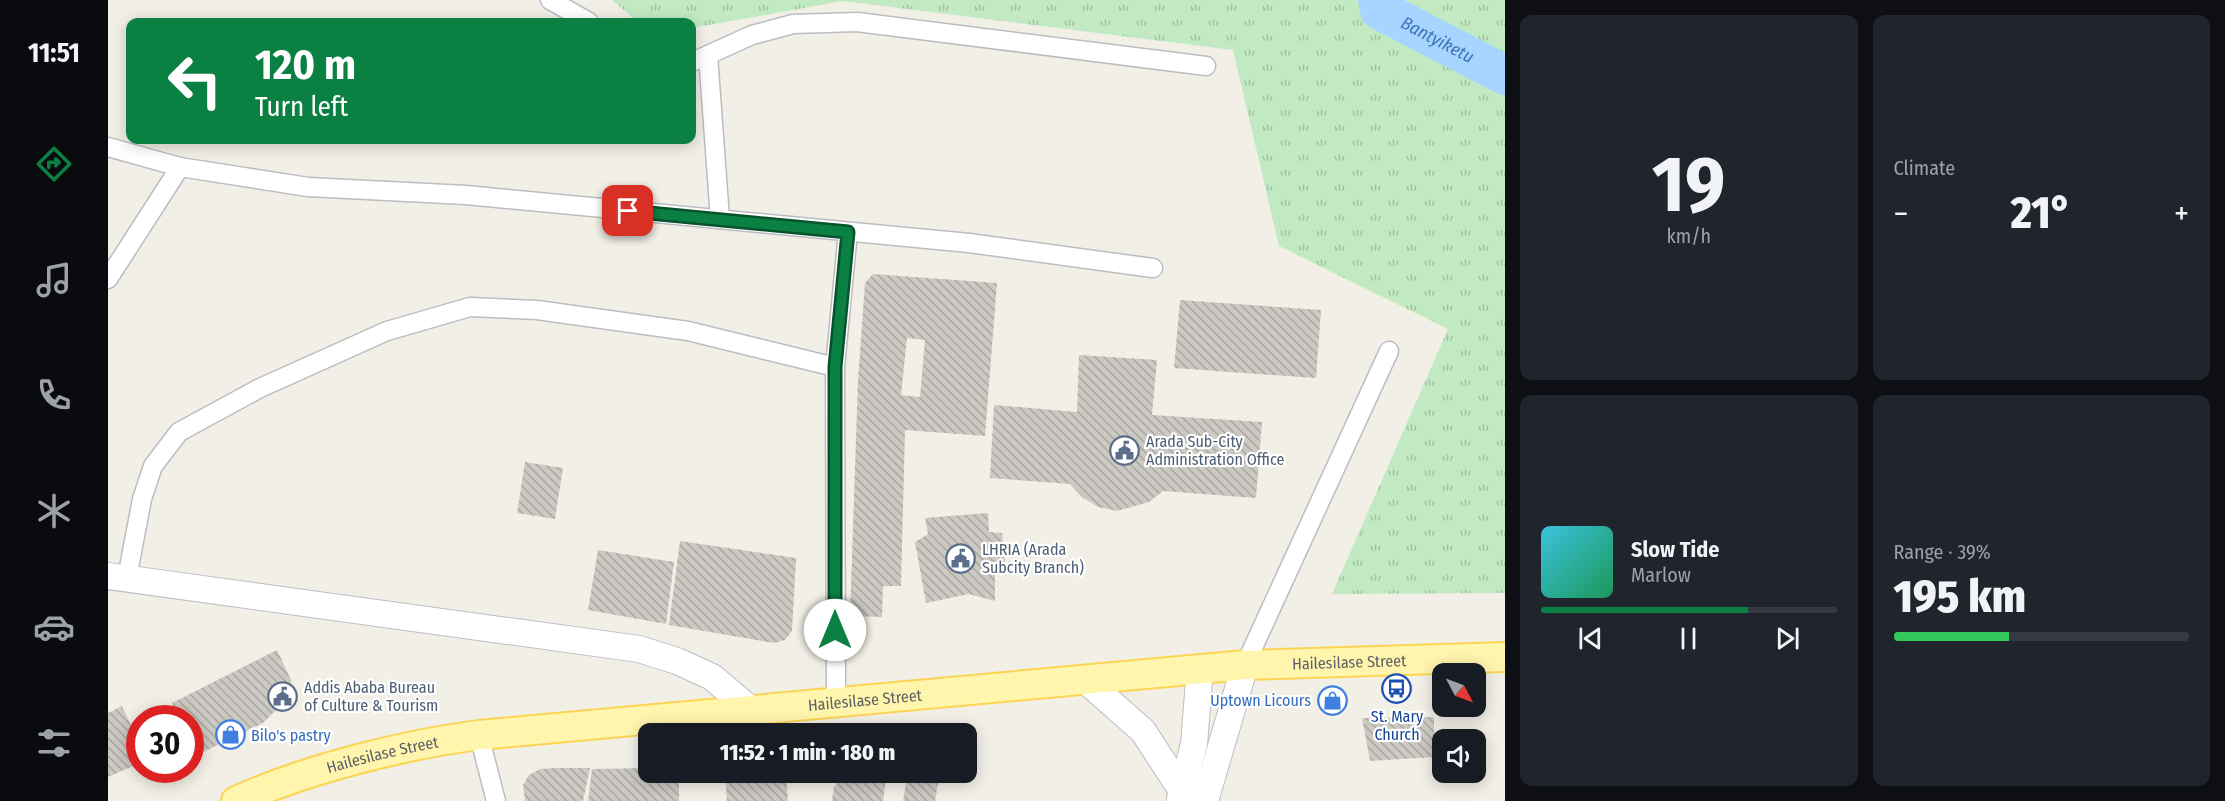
<!DOCTYPE html>
<meta charset="utf-8">
<style>
body{margin:0;font-family:"Fira Sans Condensed",sans-serif;background:#20242c;color:#f1f3f6;height:100vh;display:flex;flex-direction:column;font-size:22px;white-space:nowrap}
*{box-sizing:border-box;margin:0}
p{font-size:20px;color:#9ea1a6}
.icon{flex:none;width:33px;height:33px;fill:none;stroke:currentColor;stroke-width:2;stroke-linecap:round;stroke-linejoin:round}
.map{position:relative;flex:1;overflow:hidden}
.panel{display:flex;flex-direction:column;gap:15px;padding:15px;background:#0d0f14;width:720px}
.panel>*{flex:none}
.banner{position:absolute;left:18px;top:18px;width:570px;height:126px;border-radius:12px;box-shadow:0 3px 15px #0003;background:#0b8043;color:#fff;overflow:hidden}
.needle{width:39px;rotate:131deg}
.tools{position:absolute;left:1324px;top:663px;display:grid;gap:12px}
.tools a{display:grid;place-items:center;width:54px;height:54px;border-radius:12px;background:#171b24;box-shadow:0 3px 15px #0003;font-size:30px}
.speed{position:absolute;left:18px;top:705px;display:flex;gap:12px;font-size:30px;font-weight:700;text-align:center}
.speed>*{display:grid;place-content:center;width:78px;height:78px;border-radius:50%;background:#171b24;box-shadow:0 3px 15px #0003;line-height:1}
.speed .limit{border:9px solid #d22;background:#fff;color:#111}
.pin{position:absolute;display:grid;place-items:center;width:51px;height:51px;color:#fff;margin:-26px;border-radius:12px;box-shadow:0 3px 9px #0006}
.me{position:absolute;width:66px;margin:-33px;rotate:0deg;stroke-linejoin:round;filter:drop-shadow(0 0 4px #0008)}
.turn{display:flex;align-items:center;gap:21px;height:126px;padding:0 30px;font-size:27px}
.turn .icon{width:78px;height:78px;stroke-width:2.5}
.turn b{display:block;font-size:42px;line-height:51px}
.big{font-size:45px;font-weight:800;line-height:1.1}
.panel .card{flex:1;display:flex;flex-direction:column;justify-content:center;gap:9px;min-width:0;padding:0 21px;border-radius:12px;background:#20242c}
.panel .dial{align-items:center;gap:0}
.dial b{font-size:78px;line-height:1}
.song{display:flex;align-items:center;gap:18px}
.cover{width:72px;height:72px;border-radius:9px;background:linear-gradient(135deg,hsl(190 70% 55%),hsl(150 70% 35%))}
.played{height:6px;border-radius:3px;background:linear-gradient(90deg,#0b8043 70%,#363941 70%)}
.keys{display:flex;justify-content:space-around;direction:ltr}
.heat{display:flex;justify-content:space-between;align-items:center;font-size:33px;direction:ltr}
.charge{height:9px;border-radius:4px;background:linear-gradient(90deg,#34c759 39%,#363941 0)}
.panel .tiles{flex:1;display:grid;gap:15px;grid-template-columns:repeat(2,1fr)}
.trip{position:absolute;left:530px;top:723px;width:339px;height:60px;border-radius:12px;background:#171b24;box-shadow:0 3px 15px #0003;font-weight:800;line-height:60px;text-align:center}
main{display:flex;flex:1;min-height:0}
.dock{display:flex;flex-direction:column;width:108px;justify-content:space-around;align-items:center;background:#090b0e;color:#9ea1a6}
.dock .icon{width:42px;height:42px}
.dock .active{color:#0b8043}
.dock b{font-size:27px;color:#f1f3f6}
.map>svg:first-child{display:block}
.park{fill:url(#park-tufts)}
.lines{fill:none;stroke-linecap:round;stroke-linejoin:round}
.river{stroke:#a8d5ff;stroke-width:40}
.building{fill:url(#building-back-hatch);fill-rule:evenodd}
.street-casing{stroke:#babdc2;stroke-width:21}
.secondary-casing{stroke:#bbbec5;stroke-width:28}
.primary-casing{stroke:#fcd453;stroke-width:32}
.street{stroke:#fff;stroke-width:18}
.secondary{stroke:#fff;stroke-width:26}
.primary{stroke:#fff5ad;stroke-width:28}
.route-casing{stroke:#07532c;stroke-width:15}
.route{stroke:#0b8043;stroke-width:10}
.labels{text-anchor:middle;stroke-width:4.5;stroke-linejoin:round;paint-order:stroke}
.service-label{font-size:16px;fill:#4e5e75;stroke:#fff;text-anchor:start}
.street-label{font-size:16px;fill:#5d6167;stroke:#fff}
.shop-label{font-size:16px;fill:#366cbe;stroke:#fff;text-anchor:end}
.transit-label{font-size:16px;fill:#164399;stroke:#fff}
.water-label{font-size:18px;font-style:italic;fill:#3b74ba;stroke:#fff}
</style>
<main>
<nav class="dock">
<b>11:51</b>
<svg class="icon active" aria-label="directions" viewBox="0 0 24 24"><path d="M12 3l9 9-9 9-9-9zM9 14v-3h6M13 9l2 2-2 2"/></svg>
<svg class="icon" aria-label="music" viewBox="0 0 24 24"><path d="M9 18V5l10-2v13"/><circle cx="6" cy="18" r="3"/><circle cx="16" cy="16" r="3"/></svg>
<svg class="icon" aria-label="phone" viewBox="0 0 24 24"><path d="M5 4h4l2 5-3 2q2 4 5 5l2-3 5 2v4C11 20 4 13 5 4z"/></svg>
<svg class="icon" aria-label="climate" viewBox="0 0 24 24"><path d="M12 3v18M4 7l16 10M4 17L20 7"/></svg>
<svg class="icon" aria-label="car" viewBox="0 0 24 24"><path d="M5 17H2v-5l4-1 3-4h7l3 4 3 1v5h-3M9 17h6M6 11h13"/><circle cx="7" cy="17" r="2"/><circle cx="17" cy="17" r="2"/></svg>
<svg class="icon" aria-label="filters" viewBox="0 0 24 24"><path d="M4 7h16M4 17h16"/><circle cx="9" cy="7" r="2"/><circle cx="15" cy="17" r="2"/></svg>
</nav>
<div class="map">
<svg width="1397" height="801" viewBox="0 0 1397 801">
<defs>
<pattern id="park-tufts" width="24" height="20" patternUnits="userSpaceOnUse" patternTransform="scale(1.5)"><rect width="24" height="20" fill="#c1eac3"/><path d="M3 7l-1-3M5 7V3M7 7l1-3M15 17l-1-3M17 17v-4M19 17l1-3" fill="none" stroke="#a0c1a2"/></pattern>
<pattern id="building-back-hatch" width="6" height="6" patternUnits="userSpaceOnUse" patternTransform="scale(1.5)"><rect width="6" height="6" fill="#ccc9c3"/><path d="M-1 5l2 2M0 0l6 6M5-1l2 2" fill="none" stroke="#a9a7a2"/></pattern>
</defs>
<rect width="100%" height="100%" fill="#f1efe6"/>
<!-- park -->
<polygon class="park" points="504,0 1397,0 1397,593 1224,594 1340,329 1171,246 1125,50 735,1 584,28 584,22 530,22"/>
<g class="lines">
<!-- river -->
<path class="river" id="s1" d="M1270,0l2,10 125,65"/>
</g>
<!-- building -->
<g class="building">
<path d="M765,274l124,9 -12,153 -80,-6 -4,156h-18l-1,31 -32,-1 8,-236 7,-97zM799,338l18,2 -5,57 -19,-2z"/>
<polygon points="1072,300 1213,310 1208,378 1066,368"/>
<polygon points="971,355 1049,360 1044,415 1154,422 1148,498 1055,491 1041,502 1009,511 990,507 974,497 962,484 882,478 886,405 969,412"/>
<polygon points="417,462 455,468 447,519 409,513"/>
<polygon points="880,513 881,532 894,533 898,574 887,575 887,601 861,594 818,603 807,542 820,534 817,518"/>
<polygon points="572,541 688,558 684,631 677,640 666,643 561,625"/>
<polygon points="490,550 566,562 558,624 480,610"/>
<polygon points="169,650 183,680 183,689 177,701 155,723 89,755 82,741 82,718 71,718 64,703"/>
<polygon points="14,706 32,745 32,763 0,777 0,713"/>
<polygon points="1326,717 1326,757 1262,761 1254,718"/>
<polygon points="447,768 482,768 475,801 417,801 415,785 421,775 432,769"/>
<polygon points="540,768 540,772 571,772 571,801 480,801 484,769"/>
<polygon points="617,772 678,772 680,801 619,801"/>
<polygon points="739,772 779,772 775,801 724,801 726,787"/>
<polygon points="800,772 832,772 827,801 795,801"/>
</g>
<g class="lines">
<defs>
<g id="street">
<polyline points="442,0 481,22"/>
<polyline points="600,55 644,35 685,24 749,22 1098,66"/>
<polyline points="584,62 600,55 612,219"/>
<polyline points="0,147 72,167 200,187 358,195 861,243 1045,268"/>
<polyline points="0,279 72,167"/>
<polyline points="19,578 34,499 45,466 71,432 152,388 279,331 362,307 429,310 580,331 727,367"/>
<polyline points="1137,665 1281,351"/>
<polyline points="728,702 727,367 740,232"/>
<polyline points="371,735 388,801"/>
</g>
<g id="secondary">
<polyline points="0,576 531,649 569,661 604,677 643,710"/>
<polyline points="976,679 1035,731 1074,791"/>
<polyline points="1072,799 1086,744 1092,669"/>
<polyline points="1097,801 1137,665"/>
</g>
<g id="primary">
<path id="s2" d="M128,801c71,-32 166,-56 243,-66l766,-70 260,-8"/>
</g>
</defs>
<!-- street casing -->
<use href="#street" class="street-casing"/>
<!-- secondary casing -->
<use href="#secondary" class="secondary-casing"/>
<!-- primary casing -->
<use href="#primary" class="primary-casing"/>
<!-- street -->
<use href="#street" class="street"/>
<!-- secondary -->
<use href="#secondary" class="secondary"/>
<!-- primary -->
<use href="#primary" class="primary"/>
</g>
<g class="lines">
<defs>
<polyline id="route" points="520,211 740,232 727,367 727,630"/>
</defs>
<!-- route casing -->
<use href="#route" class="route-casing"/>
<!-- route -->
<use href="#route" class="route"/>
</g>
<!-- icons -->
<defs>
<symbol id="civic-ring" viewBox="-11 -11 22 22"><circle r="9.5" fill="#fff" stroke="#5c6f8a" stroke-width="1.5"/><path d="M-.6-6.5H3V-4.5H.6V-3L4-1V1h2V6H-6V1h2V-1L-.6-3ZM-1.2 2.5V6h2.4V2.5Z" fill="#5c6f8a"/></symbol>
<symbol id="bus-ring" viewBox="-11 -11 22 22"><circle r="9.5" fill="#fff" stroke="#1a4fb4" stroke-width="1.5"/><path d="M-5-6H5V4H4V6H2V4H-2V6H-4V4H-5ZM-3.5-4V0h7V-4ZM-3.5 1.2v1.5H-2V1.2ZM2 1.2v1.5H3.5V1.2Z" fill="#1a4fb4"/></symbol>
<symbol id="shop-ring" viewBox="-11 -11 22 22"><circle r="9.5" fill="#fff" stroke="#3f7fe0" stroke-width="1.5"/><path d="M-5-2.5h2.3a2.7 3.5 0 0 1 5.4 0H5L5.5 6h-11ZM-1.5-2.5h3a1.5 2.3 0 0 0-3 0Z" fill="#3f7fe0"/></symbol>
</defs>
<g fill-rule="evenodd">
<use href="#civic-ring" x="1000" y="434" width="33" height="33"/>
<use href="#civic-ring" x="836" y="542" width="33" height="33"/>
<use href="#bus-ring" x="1272" y="672" width="33" height="33"/>
<use href="#civic-ring" x="158" y="680" width="33" height="33"/>
<use href="#shop-ring" x="1208" y="684" width="33" height="33"/>
<use href="#shop-ring" x="106" y="718" width="33" height="33"/>
</g>
<g class="labels">
<!-- service labels -->
<g class="service-label">
<text x="1038" y="447">Arada Sub-City<tspan x="1038" dy="18">Administration Office</tspan></text>
<text x="874" y="555">LHRIA (Arada<tspan x="874" dy="18">Subcity Branch)</tspan></text>
<text x="196" y="693">Addis Ababa Bureau<tspan x="196" dy="18">of Culture &amp; Tourism</tspan></text>
</g>
<!-- street labels -->
<g class="street-label">
<text dy="6" stroke="none"><textPath href="#s2" startOffset="1126">Hailesilase Street</textPath></text>
<text dy="6" stroke="none"><textPath href="#s2" startOffset="640">Hailesilase Street</textPath></text>
<text dy="6" stroke="none"><textPath href="#s2" startOffset="154">Hailesilase Street</textPath></text>
</g>
<!-- shop labels -->
<g class="shop-label">
<text x="1203" y="706">Uptown Licours</text>
<text x="143" y="741" text-anchor="start">Bilo's pastry</text>
</g>
<!-- transit labels -->
<g class="transit-label">
<text x="1289" y="722">St. Mary<tspan x="1289" dy="18">Church</tspan></text>
</g>
<!-- water labels -->
<g class="water-label">
<text dy="6" stroke="none"><textPath href="#s1" startOffset="75">Bantyiketu</textPath></text>
</g>
</g>
</svg>
<div class="tools">
<a><svg class="needle" viewBox="-14 -14 28 28"><path d="M0-13l5 13h-10z" fill="#e53935"/><path d="M0 13l5-13h-10z" fill="#9ea1a6"/></svg></a>
<a><svg class="icon" aria-label="sound" viewBox="0 0 24 24"><path d="M4 9h4l5-4v14l-5-4H4zM17 9q2 3 0 6"/></svg></a>
</div>
<div class="speed"><div class="limit">30</div></div>
<div class="pin" style="left:520px;top:211px;background:#d93025"><svg class="icon" aria-label="arrive" viewBox="0 0 24 24"><path d="M6 21V4h12l-3 4 3 4H6"/></svg></div>
<svg class="me" style="left:727px;top:630px" viewBox="-20 -20 40 40"><circle r="19" fill="#fff"/><path d="M0-13L10 11 0 6-10 11z" fill="#0b8043"/></svg>
<div class="trip">11:52 · 1 min · 180 m</div>
<div class="banner">
<div class="turn"><svg class="icon" aria-label="left" viewBox="0 0 24 24"><path d="M17 20v-9H6M10 6l-5 5 5 5"/></svg><div><b>120 m</b>Turn left</div></div>
</div>
</div>
<section class="panel">
<div class="tiles">
<div class="card dial"><b>19</b><p>km/h</p></div>
<div class="card"><p>Climate</p>
<div class="heat"><a>−</a><b class="big">21°</b><a>+</a></div>
</div>
<div class="card">
<div class="song"><i class="cover"></i><div><b>Slow Tide</b><p>Marlow</p></div></div>
<div class="played"></div>
<div class="keys"><svg class="icon" aria-label="previous" viewBox="0 0 24 24"><path d="M18 5L8 12l10 7zM5 5v14"/></svg><svg class="icon" aria-label="pause" viewBox="0 0 24 24"><path d="M8 5v14M16 5v14"/></svg><svg class="icon" aria-label="next" viewBox="0 0 24 24"><path d="M6 5l10 7-10 7zM19 5v14"/></svg></div>
</div>
<div class="card"><p>Range · 39%</p><b class="big">195 km</b><div class="charge"></div></div>
</div>
</section>
</main>
